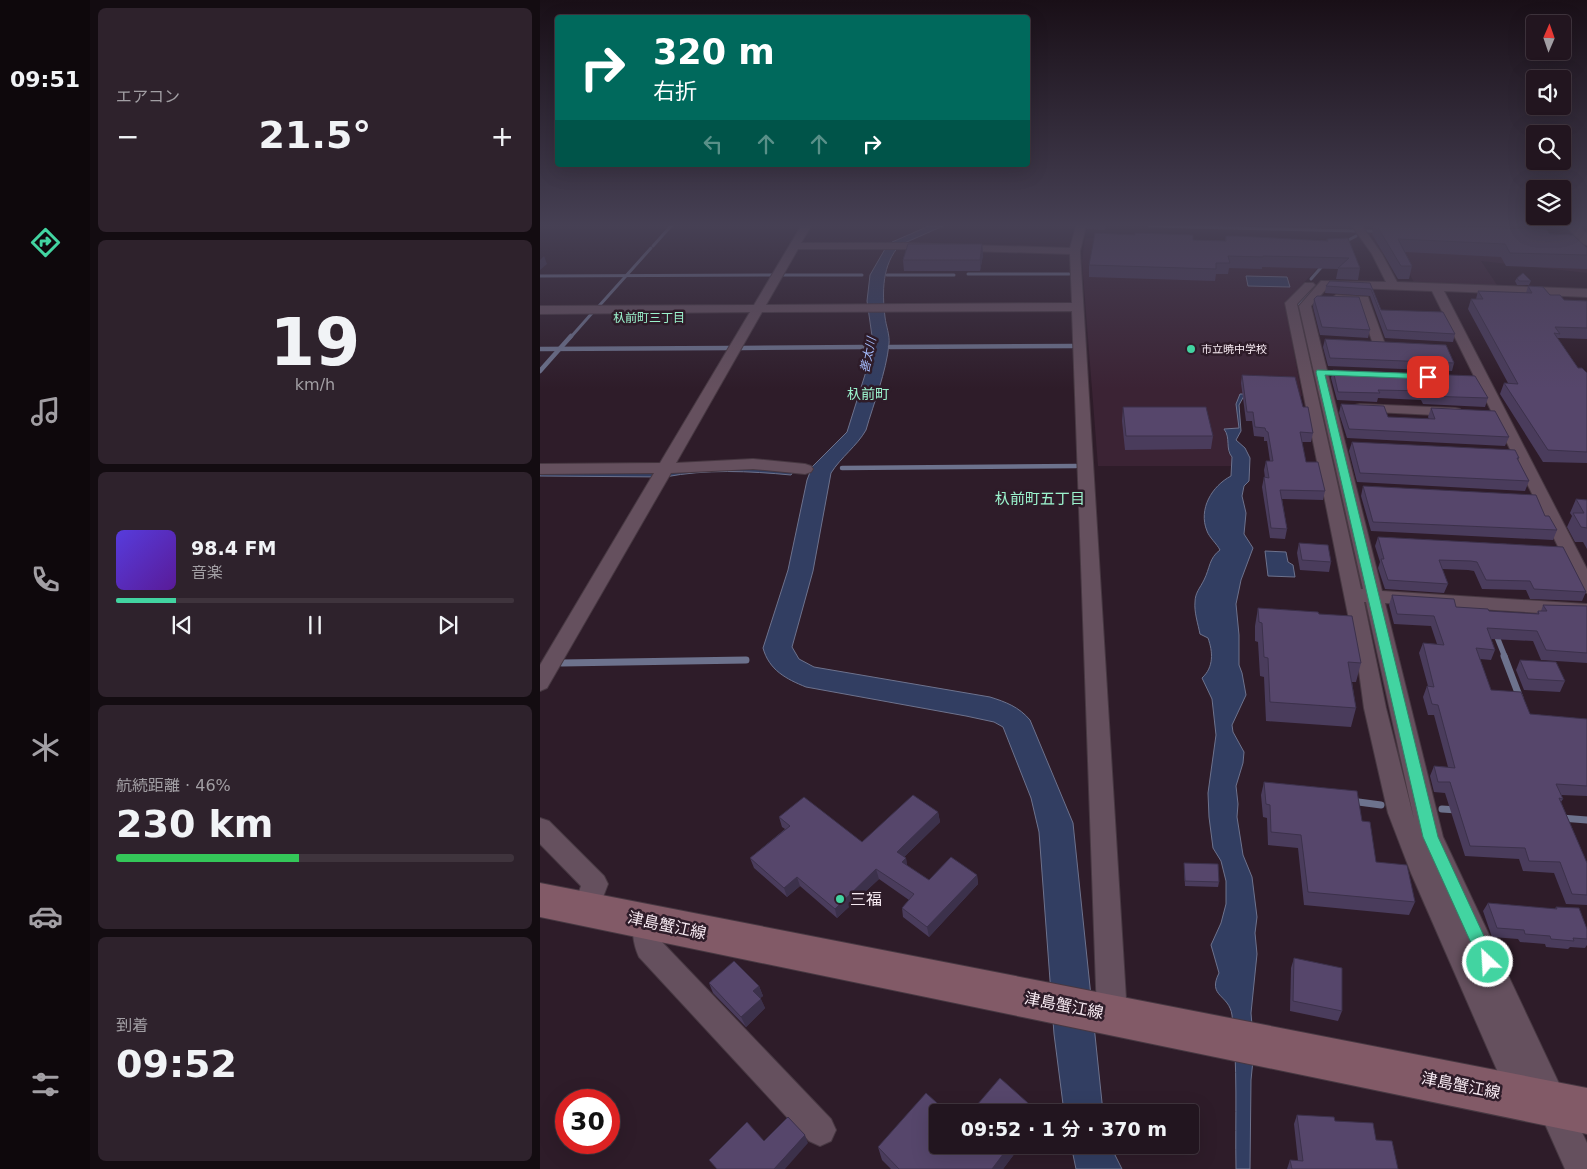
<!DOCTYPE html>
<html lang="ja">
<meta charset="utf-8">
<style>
body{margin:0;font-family:"DejaVu Sans","Noto Sans JP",sans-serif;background:#2e222c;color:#f1f3f6;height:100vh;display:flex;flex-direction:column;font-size:19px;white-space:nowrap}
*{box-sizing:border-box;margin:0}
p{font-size:16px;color:#a29fa4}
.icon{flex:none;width:28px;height:28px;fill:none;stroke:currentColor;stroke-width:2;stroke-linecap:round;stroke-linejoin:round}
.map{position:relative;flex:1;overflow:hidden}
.side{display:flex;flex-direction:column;gap:8px;padding:8px;background:#130c11;width:450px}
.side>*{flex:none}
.guide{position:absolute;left:15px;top:15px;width:475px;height:152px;border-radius:5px;box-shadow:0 5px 20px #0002,0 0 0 1px #3f343d;background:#00695c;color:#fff;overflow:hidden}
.needle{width:32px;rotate:2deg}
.fabs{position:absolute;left:986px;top:15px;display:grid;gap:10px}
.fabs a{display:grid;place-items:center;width:45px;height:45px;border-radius:5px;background:#22151f;box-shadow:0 5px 20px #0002,0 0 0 1px #3f343d;font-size:25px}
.speed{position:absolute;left:15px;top:1089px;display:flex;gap:10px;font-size:25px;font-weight:700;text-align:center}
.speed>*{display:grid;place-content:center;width:65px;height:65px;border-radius:50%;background:#22151f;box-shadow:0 5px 20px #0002,0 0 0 1px #3f343d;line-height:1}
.speed .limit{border:8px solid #d22;background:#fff;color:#111}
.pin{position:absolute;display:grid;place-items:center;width:42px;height:42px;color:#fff;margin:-21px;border-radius:10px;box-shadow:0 2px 8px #0006}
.me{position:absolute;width:55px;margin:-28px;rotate:335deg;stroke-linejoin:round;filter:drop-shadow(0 0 4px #0008)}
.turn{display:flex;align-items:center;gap:18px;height:105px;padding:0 15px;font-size:22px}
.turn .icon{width:65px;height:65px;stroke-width:2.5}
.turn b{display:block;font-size:35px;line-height:42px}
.lanes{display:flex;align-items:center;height:48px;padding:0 15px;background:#0003;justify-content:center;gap:25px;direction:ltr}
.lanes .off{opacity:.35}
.big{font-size:38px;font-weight:600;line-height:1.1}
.side .tile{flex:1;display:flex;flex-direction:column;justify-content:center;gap:8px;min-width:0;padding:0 18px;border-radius:8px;background:#2e222c}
.side .dial{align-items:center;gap:0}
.dial b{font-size:65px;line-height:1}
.song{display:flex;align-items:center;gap:15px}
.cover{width:60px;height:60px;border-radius:8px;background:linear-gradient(135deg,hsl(250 70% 55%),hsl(270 70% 35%))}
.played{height:5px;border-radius:2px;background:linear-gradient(90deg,#42d4a1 15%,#3f343d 15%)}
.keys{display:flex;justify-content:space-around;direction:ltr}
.heat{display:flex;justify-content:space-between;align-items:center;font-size:28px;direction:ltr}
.charge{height:8px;border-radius:4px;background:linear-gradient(90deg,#34c759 46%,#3f343d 0)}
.trip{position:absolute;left:389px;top:1104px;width:270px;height:50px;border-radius:5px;background:#22151f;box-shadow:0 5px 20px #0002,0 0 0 1px #3f343d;font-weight:600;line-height:50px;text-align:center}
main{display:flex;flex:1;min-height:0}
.menu{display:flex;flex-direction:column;width:90px;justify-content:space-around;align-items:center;background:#0e080c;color:#a29fa4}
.menu .icon{width:35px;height:35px}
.menu .active{color:#42d4a1}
.menu b{font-size:22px;color:#f1f3f6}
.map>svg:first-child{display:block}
.built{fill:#3b2334}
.water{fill:#323e62;stroke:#6d728d}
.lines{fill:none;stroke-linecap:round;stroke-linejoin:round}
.stream-far3{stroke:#6d728d;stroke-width:3}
.stream-far2{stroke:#6d728d;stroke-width:4.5}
.stream-far1{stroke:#6d728d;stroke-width:5.5}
.stream{stroke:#6d728d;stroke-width:7}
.minor-casing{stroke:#473842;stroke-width:2}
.tertiary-casing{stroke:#473842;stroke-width:2}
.secondary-casing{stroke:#473842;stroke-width:2}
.minor{fill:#65505e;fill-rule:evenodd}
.tertiary{fill:#65505e;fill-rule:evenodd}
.secondary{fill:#825a67;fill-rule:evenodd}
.wall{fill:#4a3c5c}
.shaded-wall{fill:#3c314b}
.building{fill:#56466b;stroke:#3c314b}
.route{fill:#42d4a1;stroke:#2b8a69}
.poi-dot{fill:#42d4a1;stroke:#2e1c29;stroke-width:2}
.labels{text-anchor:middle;stroke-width:5;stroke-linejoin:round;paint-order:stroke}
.far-poi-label{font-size:11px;fill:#f7eaf2;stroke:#2e1c29;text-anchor:start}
.far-neighbourhood-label{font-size:12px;fill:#9bf3cd;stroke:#2e1c29}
.far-water-label{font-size:12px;font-style:italic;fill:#a5bcfc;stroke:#2e1c29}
.far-quarter-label{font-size:14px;fill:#9bf3cd;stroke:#2e1c29}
.neighbourhood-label{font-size:15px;fill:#9bf3cd;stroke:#2e1c29}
.near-poi-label{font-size:16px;fill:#f7eaf2;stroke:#2e1c29;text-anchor:start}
.near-street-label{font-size:16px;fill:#f7eaf2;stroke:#2e1c29}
</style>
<main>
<nav class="menu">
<b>09:51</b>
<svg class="icon active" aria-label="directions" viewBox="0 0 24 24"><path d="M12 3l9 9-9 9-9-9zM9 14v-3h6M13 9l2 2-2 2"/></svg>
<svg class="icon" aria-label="music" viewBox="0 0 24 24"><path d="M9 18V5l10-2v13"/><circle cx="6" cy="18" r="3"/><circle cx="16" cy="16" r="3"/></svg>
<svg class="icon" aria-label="phone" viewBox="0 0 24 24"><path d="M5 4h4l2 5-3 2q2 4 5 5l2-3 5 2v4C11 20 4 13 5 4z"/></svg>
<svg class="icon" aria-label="climate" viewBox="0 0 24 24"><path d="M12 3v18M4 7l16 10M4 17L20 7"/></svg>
<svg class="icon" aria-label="car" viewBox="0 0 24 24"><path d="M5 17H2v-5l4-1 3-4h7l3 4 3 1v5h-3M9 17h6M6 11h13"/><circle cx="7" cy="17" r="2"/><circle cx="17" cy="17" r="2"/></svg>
<svg class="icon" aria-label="filters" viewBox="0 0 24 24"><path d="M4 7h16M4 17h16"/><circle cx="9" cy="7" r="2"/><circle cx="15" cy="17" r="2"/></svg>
</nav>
<section class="side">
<div class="tile"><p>エアコン</p>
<div class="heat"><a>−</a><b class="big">21.5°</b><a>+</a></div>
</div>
<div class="tile dial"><b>19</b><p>km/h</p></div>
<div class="tile">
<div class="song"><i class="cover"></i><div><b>98.4 FM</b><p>音楽</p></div></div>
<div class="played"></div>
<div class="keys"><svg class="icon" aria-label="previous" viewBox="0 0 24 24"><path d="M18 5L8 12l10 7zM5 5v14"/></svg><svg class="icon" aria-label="pause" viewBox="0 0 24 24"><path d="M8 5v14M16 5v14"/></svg><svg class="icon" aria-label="next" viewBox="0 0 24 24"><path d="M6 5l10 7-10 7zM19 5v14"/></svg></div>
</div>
<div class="tile"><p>航続距離 · 46%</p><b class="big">230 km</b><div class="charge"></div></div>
<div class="tile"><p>到着</p><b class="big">09:52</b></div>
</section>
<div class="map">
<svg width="1047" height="1169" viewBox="0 0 1047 1169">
<rect width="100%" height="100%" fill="#2e1c29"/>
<!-- built -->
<g class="built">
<polygon points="826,232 1033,237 1047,252 1047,273 941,261 959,288 875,284 859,255 842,254"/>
<polygon points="548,238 799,245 745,303 762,396 700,394 696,404 699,428 685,429 689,442 688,452 692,457 692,466 558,466 542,261 545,239"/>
</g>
<!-- water -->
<g class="water">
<path d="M389,226h14l-43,19c-18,19 -18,47 -15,72 1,9 5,18 4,27 -3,29 -15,58 -23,86 -9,16 -25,27 -35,43l-18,98 -21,76 7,12 15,8 176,30c16,5 29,10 40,23l43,103 30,289h-39l-10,-78 -15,-202 -8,-34 -28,-71 -9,-5 -28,-6 -160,-29c-20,-8 -37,-17 -43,-39l25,-78 19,-90 5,-13 35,-35 22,-70 3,-26 -5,-35 3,-26 15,-26 7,-7z"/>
<polygon points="706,276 747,277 750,287 708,286"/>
<path d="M700,394h5l-6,11 2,26 -5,9 9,8 5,10 -1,23 -5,5 -2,10 4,17 -2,21 9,14 -12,32 -5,24 3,31v30l3,8 4,22 -14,30 1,7 11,20 -1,11 -7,23 2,18 -1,13 6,38 9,22 5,40 -2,16 2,21 -6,59 3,37 -3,30 -1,89h-14c-1,-51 2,-103 -4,-154 -3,-21 -25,-18 -13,-42l-8,-28 10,-22 5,-19v-23l-5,-20 -8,-13 -4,-31 -1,-24 8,-58 -4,-36 -10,-21c12,-11 11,-26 6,-40l-8,-4c-2,-10 -6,-22 -5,-32 0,-9 5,-14 9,-22 6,-12 5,-22 16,-30 -3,-6 -11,-13 -13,-19 -9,-22 5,-45 24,-55l1,-19c-7,-8 -1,-19 -8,-28l15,-1 -3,-24z"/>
<path d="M211,468l42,4 -2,3c-42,-4 -85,-6 -126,2l-125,-1v-3z"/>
<polygon points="725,551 746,552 748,562 753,565 755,577 728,576"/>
<polygon points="531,1145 570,1145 582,1169 536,1169"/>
</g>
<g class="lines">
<!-- stream-far3 -->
<g class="stream-far3">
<polyline points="610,226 816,231"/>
<polyline points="826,231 840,231"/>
<polyline points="803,243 816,236"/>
<polyline points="113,246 131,226"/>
<polyline points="428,274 529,274"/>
<polyline points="242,275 322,275"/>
<polyline points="347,275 414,275"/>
<polyline points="0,276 232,275"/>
<polyline points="771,279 785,263"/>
<polyline points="59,306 111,248"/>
<polyline points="30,338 53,312"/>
<polyline points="765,338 758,304 774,286"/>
</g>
<!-- stream-far2 -->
<g class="stream-far2">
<polyline points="765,336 780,408"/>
<polyline points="350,347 532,346"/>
<polyline points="201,348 323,347"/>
<polyline points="0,349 189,348"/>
<polyline points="0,371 31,336"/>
<polyline points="302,468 536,466"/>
</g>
<!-- stream-far1 -->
<polyline class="stream-far1" points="955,632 965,657"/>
<!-- stream -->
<g class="stream">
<polyline points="964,656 980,698"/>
<polyline points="22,663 206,660"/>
<polyline points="811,801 841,805"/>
<polyline points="902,809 917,810"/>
<polyline points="1021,818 1047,820"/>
</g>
<defs>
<g id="minor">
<path d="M261,226h10l-10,17h103l166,5 6,-22h10l-6,25 47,764 -5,10 -10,5 -10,-5 -5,-10 -25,-704 -310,1 -86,151 77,-4 52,5 6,2 2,3 -2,3 -6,2 -52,-5 -82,4 -124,215 -7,3v-26l114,-192 -114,1v-10l120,-1 90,-151 -210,2v-8l214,-1zM258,249h106l166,5 2,49 -306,2z"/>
<path d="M812,226h10l20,28 15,28 190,7v8l-143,-6 143,278v24l-7,-2 -2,-4 -146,-296 -104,-4 -17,19 71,285 205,13v12l-202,-13 58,234 144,306v26h-22l-28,-63 -1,3 -11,5 -11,-5 -103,-236 -23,-60 -24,-105 -6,-44 -73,-361 20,-20h8l2,2 -18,19 64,285h2l-64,-283 22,-25 65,1 -14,-28zM824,602h2l48,217 -28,-111z"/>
<polygon points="796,295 828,297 845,344 844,347 834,347 833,344 819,303 792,302 790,299"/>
<polygon points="820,404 915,408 920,409 922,412 920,415 915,416 815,411 813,408 815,405"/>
<polygon points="0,818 9,821 64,876 68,884 55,918 46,921 37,918 33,909 41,886 0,844"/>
<path d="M106,909l9,3 4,9 3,21 169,177 5,11 -5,11 -11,5 -11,-5 -170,-184c-6,-13 -9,-31 -2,-45z"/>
</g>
<polygon id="tertiary" points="1026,226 1039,226 1047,234 1047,245 1042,244"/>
<polygon id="secondary" points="0,883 1047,1088 1047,1134 0,917"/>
</defs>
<!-- minor casing -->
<use href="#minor" class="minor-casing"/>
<!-- tertiary casing -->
<use href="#tertiary" class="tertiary-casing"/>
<!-- secondary casing -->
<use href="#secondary" class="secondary-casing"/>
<!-- minor -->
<use href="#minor" class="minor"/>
<!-- tertiary -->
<use href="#tertiary" class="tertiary"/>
<!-- secondary -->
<use href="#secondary" class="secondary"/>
</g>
<!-- wall -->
<g class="wall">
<polygon points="547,226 566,226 565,230 547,229"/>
<polygon points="833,226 874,226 1010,234 1047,248 1047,269 966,266 961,257 865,252 872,266 869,279 858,279 832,234"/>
<polygon points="686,236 786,241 787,239 820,268 818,280 796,279 798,269 722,267 722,269 689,268 688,274 676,274 675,281 549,277 549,265 653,240 685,241"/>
<polygon points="442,244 443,255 440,271 364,271 363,260"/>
<polygon points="977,278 991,281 989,285 977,285 975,281"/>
<polygon points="830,283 841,310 915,334 913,342 845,338 830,296 785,293 786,286"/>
<polygon points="988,286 1024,300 1047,301 1047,339 1018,338 1018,339 1038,368 1047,373 1047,463 1003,462 960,394 964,383 968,383 928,309 931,299 936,299 938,291 986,293"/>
<polygon points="774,299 830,330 828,338 780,335 773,307"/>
<polygon points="785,339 914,363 912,371 788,366 783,347"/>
<polygon points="793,370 948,398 945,407 883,404 881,400 838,398 837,402 797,400 791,378"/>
<polygon points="702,375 763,407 773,433 771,442 762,442 766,462 785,491 783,500 742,499 747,529 745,539 730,538 722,487 724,477 725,478 724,470 726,461 730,461 727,441 724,441 724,437 714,436 712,421 706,421 701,383"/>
<polygon points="801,404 848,417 889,419 888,417 891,408 969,437 965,446 807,438 799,413"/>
<polygon points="583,407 673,436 671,449 585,450 582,421"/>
<polygon points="812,442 979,458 978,461 989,481 985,491 817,482 809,451"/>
<polygon points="823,486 1005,516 1017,530 1013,540 831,531 821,496"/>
<polygon points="1036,499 1047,500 1047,549 1043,542 1035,542 1027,527 1032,516 1030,513"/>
<polygon points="838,537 1023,547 1046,592 1042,601 990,599 986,590 942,589 934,571 928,570 902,569 908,584 904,593 845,589 838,568 840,562 835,546"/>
<polygon points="759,543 791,562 789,572 760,570 757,553"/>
<polygon points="852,595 916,607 949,611 996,614 998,611 1001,611 1003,605 1047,606 1047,663 1001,660 993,641 951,639 955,650 951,660 940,659 951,690 990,714 1047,719 1047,796 1021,795 1023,799 1021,802 1047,863 1047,905 1026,904 1014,873 983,871 979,859 925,856 905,793 894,792 890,776 894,766 908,767 894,715 888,715 883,697 887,686 888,686 879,653 883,643 897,644 891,626 854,624 849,605"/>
<polygon points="718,608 779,614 821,663 816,682 812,682 816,708 811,727 726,721 724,677 720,676 718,642 715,641 715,626"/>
<polygon points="980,660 1025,681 1020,692 984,690 976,670"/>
<polygon points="724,782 822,821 836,862 875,902 869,915 764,905 758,848 728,845 727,818 723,817 721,795"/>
<polygon points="398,812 400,822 364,857 366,858 367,866 389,880 437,875 438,884 389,937 363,917 362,908 369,900 339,879 297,918 260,886 247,897 214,868 210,858 245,829 242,827 239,817 322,842"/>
<polygon points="644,863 679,882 678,887 645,886 644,868"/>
<polygon points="948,903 1015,909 1016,907 1047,929 1047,945 1045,948 1030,947 1028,949 1006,947 1005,944 980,942 978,939 952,937 943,911"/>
<polygon points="754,958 802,1011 798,1021 750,1011 751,968"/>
<polygon points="169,983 219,986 223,996 220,998 225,1008 206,1027 173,993"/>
<polygon points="757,1115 795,1121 836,1140 858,1169 747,1169 750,1160 758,1161 754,1124"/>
<polygon points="398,1145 481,1145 463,1169 351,1169 342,1160 338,1147"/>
</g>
<!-- shaded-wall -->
<g class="shaded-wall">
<polygon points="442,244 443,255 440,271 440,260"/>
<polygon points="4,256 7,264 0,270 0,260"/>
<polygon points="398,812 400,822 359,862 357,852"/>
<polygon points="366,858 367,868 362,862"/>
<polygon points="336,869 339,879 297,918 295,909"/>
<polygon points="437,875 438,884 389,937 387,927"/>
<polygon points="257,877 260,886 247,897 244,888"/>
<polygon points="219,986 223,996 217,1001 213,991"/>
<polygon points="221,999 225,1008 206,1027 201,1017"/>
<polygon points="265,1135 268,1143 245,1169 234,1169"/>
<polygon points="470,1145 481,1145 463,1169 452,1169"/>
</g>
<!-- building -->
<g class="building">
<polygon points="837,226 874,226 1006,229 1010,234 1033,235 1047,248 1047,255 970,253 965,244 858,239 872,266 861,266"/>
<polygon points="555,233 595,235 595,233 653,235 653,240 686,241 686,236 697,236 788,241 787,239 808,238 820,268 798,268 809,258 723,256 723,257 688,256 690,263 676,263 676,269 549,265"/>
<polygon points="368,244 442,244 440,260 363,260"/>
<polygon points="983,273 991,281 979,281 977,278"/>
<polygon points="790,281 830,283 841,310 903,312 915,334 847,330 831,289 786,286"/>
<polygon points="988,286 1003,287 1010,295 1020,295 1024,300 1047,301 1047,328 1015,327 1020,334 1014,333 1038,368 1042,368 1047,373 1047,452 1008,450 964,383 978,384 931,299 943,299 938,291 992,293"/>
<polygon points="777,296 819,297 830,330 782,327 774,299"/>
<polygon points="785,339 906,345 914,363 790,358"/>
<polygon points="793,370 935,376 948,398 885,396 884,391 838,390 840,393 798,392"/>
<polygon points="702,375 755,377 763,407 768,407 773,433 760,432 766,462 778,462 785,491 740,490 747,529 731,528 724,477 729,478 726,461 733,461 728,432 726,431 725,428 715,427 713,412 707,412"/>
<polygon points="801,404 844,406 848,417 895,419 891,408 955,411 969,437 809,429"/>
<polygon points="583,407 666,407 673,436 586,436"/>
<polygon points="812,442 975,450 979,458 977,458 989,481 820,473"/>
<polygon points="823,486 996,495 1005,516 1009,516 1017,530 833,522"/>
<polygon points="1036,499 1047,500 1047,528 1041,527 1033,513 1044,513"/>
<polygon points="838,537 1023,547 1046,592 994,589 990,581 946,580 937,562 931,561 899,560 908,584 848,580 841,559 844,559"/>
<polygon points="759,543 788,545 791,562 762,560"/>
<polygon points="852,595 914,599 916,607 948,609 949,611 999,614 998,611 1007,611 1003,605 1047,606 1047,653 1006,650 997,631 947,628 955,650 936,648 951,690 981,692 990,714 1047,719 1047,786 1016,784 1023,799 1019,798 1047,863 1047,895 1032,894 1020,862 989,861 985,848 930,846 910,782 898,782 894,766 915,768 898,705 892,704 887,686 894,687 883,643 904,645 894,616 857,614"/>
<polygon points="718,608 778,612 779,614 812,616 821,663 808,662 816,708 730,702 728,658 724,657 722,623 719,622"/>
<polygon points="980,660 1016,662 1025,681 988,679"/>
<polygon points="724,782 817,791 822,821 830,822 836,862 867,865 875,902 768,892 761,835 731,832 730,805 726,804"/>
<polygon points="373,795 398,812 357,852 366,858 362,862 389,880 411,857 437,875 387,927 362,908 374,894 336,869 295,909 257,877 244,888 210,858 250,826 239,817 264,797 322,842"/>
<polygon points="644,863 678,864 679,882 645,881"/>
<polygon points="948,903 1017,909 1016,907 1039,908 1047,929 1047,939 1033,938 1034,941 1011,939 1010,936 985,934 984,930 957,928"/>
<polygon points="754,958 802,968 802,1011 753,1001"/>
<polygon points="194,961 219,986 213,991 221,999 201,1017 169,983"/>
<polygon points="460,1078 497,1111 496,1112 431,1112"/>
<polygon points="386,1093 407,1112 398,1112 398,1145 470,1145 452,1169 359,1169 338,1147"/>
<polygon points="757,1115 794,1117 795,1121 833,1123 836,1140 852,1141 858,1169 752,1169 750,1160 763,1161"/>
<polygon points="248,1117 265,1135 234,1169 177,1169 169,1160 207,1122 224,1141"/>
</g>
<!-- sky -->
<linearGradient id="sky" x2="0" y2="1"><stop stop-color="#190f17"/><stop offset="0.58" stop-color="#464054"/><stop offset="1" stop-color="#464054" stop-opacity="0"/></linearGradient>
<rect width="1047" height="389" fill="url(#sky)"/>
<!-- route -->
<polygon class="route" points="777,370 888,374 893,377 888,379 785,375 898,837 956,962 954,967 948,970 942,967 883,837 776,372"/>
<!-- markers -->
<g class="poi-dot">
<circle cx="651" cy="349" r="5"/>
<circle cx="300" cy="899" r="5"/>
</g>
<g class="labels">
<!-- far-poi labels -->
<g class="far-poi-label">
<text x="661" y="353">市立暁中学校</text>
</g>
<!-- far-neighbourhood labels -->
<g class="far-neighbourhood-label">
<text x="109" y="322">杁前町三丁目</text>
</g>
<!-- far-water labels -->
<g class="far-water-label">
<text transform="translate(328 355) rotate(-78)" y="4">善太川</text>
</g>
<!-- far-quarter labels -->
<g class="far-quarter-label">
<text x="328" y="399">杁前町</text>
</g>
<!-- neighbourhood labels -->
<g class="neighbourhood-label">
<text x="500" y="504">杁前町五丁目</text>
</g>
<!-- near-poi labels -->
<g class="near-poi-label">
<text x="310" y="905">三福</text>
</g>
<!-- near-street labels -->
<g class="near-street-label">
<text transform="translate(127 925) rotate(12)" y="6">津島蟹江線</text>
<text transform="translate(524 1005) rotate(11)" y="6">津島蟹江線</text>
<text transform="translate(921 1085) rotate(11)" y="6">津島蟹江線</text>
</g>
</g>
</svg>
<div class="fabs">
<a><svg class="needle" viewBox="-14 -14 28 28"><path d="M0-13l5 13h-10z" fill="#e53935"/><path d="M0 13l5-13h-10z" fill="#a29fa4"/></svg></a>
<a><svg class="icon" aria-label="sound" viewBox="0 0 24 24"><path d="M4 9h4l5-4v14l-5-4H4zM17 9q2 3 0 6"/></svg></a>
<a><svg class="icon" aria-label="search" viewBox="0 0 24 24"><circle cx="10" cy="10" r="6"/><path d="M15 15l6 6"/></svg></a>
<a><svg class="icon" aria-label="layers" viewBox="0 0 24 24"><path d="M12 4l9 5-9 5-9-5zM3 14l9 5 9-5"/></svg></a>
</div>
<div class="speed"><div class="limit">30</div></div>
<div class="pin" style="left:888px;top:377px;background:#d93025"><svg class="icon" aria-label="arrive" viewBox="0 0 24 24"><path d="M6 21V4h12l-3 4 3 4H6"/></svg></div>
<svg class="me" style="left:948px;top:962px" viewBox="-20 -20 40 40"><circle r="17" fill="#42d4a1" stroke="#fff" stroke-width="3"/><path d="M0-11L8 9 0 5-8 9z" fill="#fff"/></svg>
<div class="trip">09:52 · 1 分 · 370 m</div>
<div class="guide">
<div class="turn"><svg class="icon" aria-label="right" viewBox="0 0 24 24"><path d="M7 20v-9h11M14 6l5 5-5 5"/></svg><div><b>320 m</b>右折</div></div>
<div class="lanes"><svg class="icon off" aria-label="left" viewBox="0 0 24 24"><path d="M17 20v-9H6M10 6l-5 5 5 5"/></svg><svg class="icon off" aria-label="ahead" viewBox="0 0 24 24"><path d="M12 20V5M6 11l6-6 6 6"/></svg><svg class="icon off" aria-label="ahead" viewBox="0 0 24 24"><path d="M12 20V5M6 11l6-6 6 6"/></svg><svg class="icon" aria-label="right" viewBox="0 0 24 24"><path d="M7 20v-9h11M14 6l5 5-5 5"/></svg></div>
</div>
</div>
</main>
